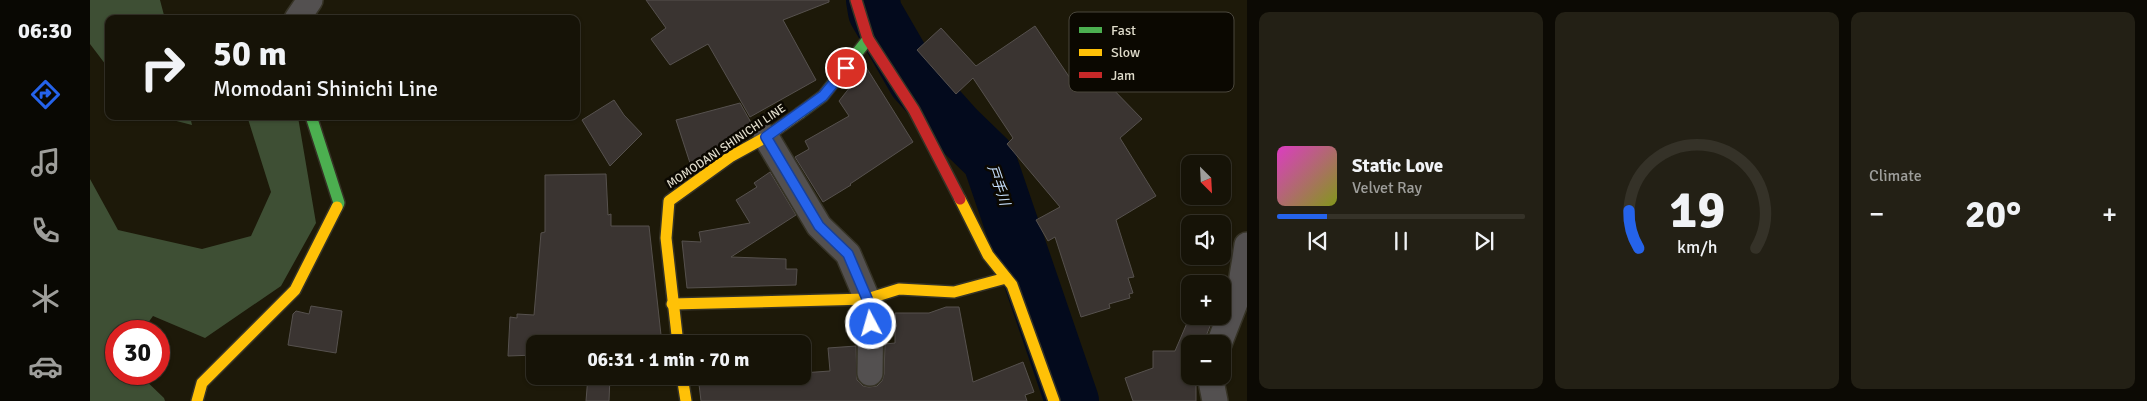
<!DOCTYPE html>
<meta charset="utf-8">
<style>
body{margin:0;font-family:Signika,"Noto Sans JP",sans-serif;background:#232015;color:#f1f3f6;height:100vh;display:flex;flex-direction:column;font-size:19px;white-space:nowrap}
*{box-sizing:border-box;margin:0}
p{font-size:16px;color:#9e9e9b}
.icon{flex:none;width:28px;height:28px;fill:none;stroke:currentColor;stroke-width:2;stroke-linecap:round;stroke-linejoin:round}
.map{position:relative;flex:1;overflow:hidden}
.panel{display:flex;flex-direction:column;gap:12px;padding:12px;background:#0c0a04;width:900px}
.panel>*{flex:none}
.banner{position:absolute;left:15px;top:15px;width:475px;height:105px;border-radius:10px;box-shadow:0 1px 4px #0004,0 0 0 1px #353228;background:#161307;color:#f1f3f6;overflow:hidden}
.needle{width:32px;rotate:156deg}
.controls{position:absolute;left:1091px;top:155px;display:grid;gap:10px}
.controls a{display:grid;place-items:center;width:50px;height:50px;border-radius:10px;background:#161307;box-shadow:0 1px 4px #0004,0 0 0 1px #353228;font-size:25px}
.speed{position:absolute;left:15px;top:320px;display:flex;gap:10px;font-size:25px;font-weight:700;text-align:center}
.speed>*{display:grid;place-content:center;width:65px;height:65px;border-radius:50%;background:#161307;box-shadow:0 1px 4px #0004,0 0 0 1px #353228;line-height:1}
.speed .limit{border:8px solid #d22;background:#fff;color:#111}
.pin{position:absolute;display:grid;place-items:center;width:42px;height:42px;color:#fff;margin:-21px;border:2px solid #fff;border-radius:50%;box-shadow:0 1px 5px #0007}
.me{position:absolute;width:55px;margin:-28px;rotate:354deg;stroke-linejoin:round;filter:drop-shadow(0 0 4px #0008)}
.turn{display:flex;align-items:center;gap:18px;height:105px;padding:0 25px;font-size:22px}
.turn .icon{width:65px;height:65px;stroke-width:2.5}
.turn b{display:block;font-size:35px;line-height:42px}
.big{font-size:38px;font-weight:700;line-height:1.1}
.panel .tile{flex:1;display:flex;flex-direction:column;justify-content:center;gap:8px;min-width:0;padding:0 18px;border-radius:10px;background:#232015}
.panel .dial{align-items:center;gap:0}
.dial svg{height:130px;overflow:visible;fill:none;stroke:#353228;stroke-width:7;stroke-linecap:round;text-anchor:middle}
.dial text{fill:#f1f3f6;stroke:none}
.song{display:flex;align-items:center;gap:15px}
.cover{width:60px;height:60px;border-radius:8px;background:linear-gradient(135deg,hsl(310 70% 55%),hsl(70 70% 35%))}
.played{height:5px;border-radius:2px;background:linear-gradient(90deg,#2563eb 20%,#353228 20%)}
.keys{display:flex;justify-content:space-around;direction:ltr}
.heat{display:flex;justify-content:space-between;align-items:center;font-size:28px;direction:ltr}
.panel .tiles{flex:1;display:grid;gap:12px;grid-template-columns:repeat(3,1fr)}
.trip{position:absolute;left:436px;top:335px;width:285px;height:50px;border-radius:10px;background:#161307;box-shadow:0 1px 4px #0004,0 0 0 1px #353228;font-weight:700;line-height:50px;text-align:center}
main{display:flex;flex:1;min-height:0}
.tab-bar{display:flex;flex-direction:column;width:90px;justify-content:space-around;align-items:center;background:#090803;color:#9e9e9b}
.tab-bar .icon{width:35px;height:35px}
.tab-bar .current{color:#2563eb}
.tab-bar b{font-size:22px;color:#f1f3f6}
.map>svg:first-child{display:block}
.forest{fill:#3e4f34}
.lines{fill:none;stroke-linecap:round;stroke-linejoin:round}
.river{stroke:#030a1d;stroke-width:54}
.building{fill:#3a3431;stroke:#56514e}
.street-casing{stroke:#363326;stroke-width:28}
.fast-casing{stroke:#363326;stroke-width:14}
.slow-casing{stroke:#363326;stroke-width:14}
.jam-casing{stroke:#363326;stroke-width:14}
.street{stroke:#535050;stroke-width:25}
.fast{stroke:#4caf50;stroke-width:11}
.slow{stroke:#ffc107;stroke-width:11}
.jam{stroke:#c62828;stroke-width:11}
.route-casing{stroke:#184099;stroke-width:12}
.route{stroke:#2563eb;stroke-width:9}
.labels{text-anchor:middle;stroke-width:5;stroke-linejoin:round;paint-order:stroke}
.street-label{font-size:12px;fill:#dfdbca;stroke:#0b0801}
.water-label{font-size:14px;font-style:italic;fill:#c8e1ff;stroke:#0b0801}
.key{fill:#0b0801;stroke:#4b473d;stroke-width:1}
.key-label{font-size:14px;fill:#dfdbca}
</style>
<main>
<nav class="tab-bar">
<b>06:30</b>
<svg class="icon current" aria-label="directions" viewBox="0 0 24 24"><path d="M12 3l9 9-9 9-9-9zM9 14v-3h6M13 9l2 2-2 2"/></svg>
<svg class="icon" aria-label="music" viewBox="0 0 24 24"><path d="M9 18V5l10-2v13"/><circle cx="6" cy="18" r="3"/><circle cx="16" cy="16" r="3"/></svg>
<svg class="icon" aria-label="phone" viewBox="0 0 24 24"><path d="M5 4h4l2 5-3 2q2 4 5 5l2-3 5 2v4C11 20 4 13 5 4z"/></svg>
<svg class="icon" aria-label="climate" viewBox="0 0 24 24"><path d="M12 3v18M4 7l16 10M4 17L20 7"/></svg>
<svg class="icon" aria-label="car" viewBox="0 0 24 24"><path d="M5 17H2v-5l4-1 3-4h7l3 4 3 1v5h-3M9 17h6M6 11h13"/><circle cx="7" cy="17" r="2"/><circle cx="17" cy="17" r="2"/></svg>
</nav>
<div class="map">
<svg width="1157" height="401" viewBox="0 0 1157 401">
<rect width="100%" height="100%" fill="#1d1909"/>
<!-- forest -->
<g class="forest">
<polygon points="0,0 70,0 75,19 19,19 19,69 0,44"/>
<polygon points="67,116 100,116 102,125"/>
<polygon points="208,117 226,223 191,286 115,338 63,316 52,331 26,331 26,374 49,374 74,398 75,401 0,401 0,179 28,230 112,249 161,236 181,192 158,119"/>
</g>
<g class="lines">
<!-- river -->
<polyline class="river" points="783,0 785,12 825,81 868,129 899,159 982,401"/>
</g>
<!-- building -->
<g class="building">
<polygon points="556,0 739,0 739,2 693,20 726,80 660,117 618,44 580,65 561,39 576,28"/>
<polygon points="945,26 984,84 1000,71 1011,85 1015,81 1052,119 1030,138 1066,196 1026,220 1044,277 1038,278 1043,293 1039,294 1040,298 1019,304 1020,308 991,317 965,237 958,241 946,220 970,207 917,144 923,138 883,78 866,94 827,50 851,28 886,66"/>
<polygon points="776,67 823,142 760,184 761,185 733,202 705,157 719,149 715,141 759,116 749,101"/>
<polygon points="524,100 534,115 552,134 520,166 492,120"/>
<polygon points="650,103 663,126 631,144 601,166 586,120"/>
<polygon points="680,172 706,215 641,257 696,259 696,269 707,269 706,285 597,288 592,241 611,242 609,232 660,223 646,200 667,187 664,183"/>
<polygon points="516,174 518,215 521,214 521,226 559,226 572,344 445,344 445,355 418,356 420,317 427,318 427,314 444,315 451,233 455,232 455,175"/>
<polygon points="221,306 252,311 246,353 198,345 203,314 206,311 219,314"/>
<polygon points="856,307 869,307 883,382 933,362 944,392 935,395 937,401 611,401 608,376 712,376 712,373 740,371 738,348 766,346 767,380 773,386 779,387 787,386 792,381 794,374 795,344 805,343 805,313 839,313"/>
<polygon points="1100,316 1124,316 1113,344 1100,344 1100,376 1106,376 1106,401 1043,401 1035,378 1063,368 1063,351 1085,351"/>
<polygon points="498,376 520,376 519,401 496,401"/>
</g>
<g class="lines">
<defs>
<g id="street">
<polyline points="207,19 220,0"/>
<polyline points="676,137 729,226 758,254 781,308 780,373"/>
<polyline points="1129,344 1150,290 1157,245"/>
<polyline points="1120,376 1125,401"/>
</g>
<g id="fast">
<polyline points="710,113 733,96 778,39"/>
<polyline points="221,116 249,203 247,207"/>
</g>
<g id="slow">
<polyline points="870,199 898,255 922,285 964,401"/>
<polyline points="582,304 777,299 809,289 864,292 916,278"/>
<polyline points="588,344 576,238 579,201 640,157 676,137 710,113"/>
<polyline points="592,376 596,401"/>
<polyline points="107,401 112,383 205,290 247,207"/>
</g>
<polyline id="jam" points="766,0 778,39 824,110 870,199"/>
</defs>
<!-- street casing -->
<use href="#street" class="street-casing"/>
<!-- fast casing -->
<use href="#fast" class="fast-casing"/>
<!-- slow casing -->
<use href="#slow" class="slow-casing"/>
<!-- jam casing -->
<use href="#jam" class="jam-casing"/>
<!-- street -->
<use href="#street" class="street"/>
<!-- fast -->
<use href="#fast" class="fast"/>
<!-- slow -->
<use href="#slow" class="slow"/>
<!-- jam -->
<use href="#jam" class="jam"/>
</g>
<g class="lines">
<defs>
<polyline id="route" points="756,68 733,96 676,137 729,226 758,254 781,308 781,324"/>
</defs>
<!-- route casing -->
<use href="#route" class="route-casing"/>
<!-- route -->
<use href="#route" class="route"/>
</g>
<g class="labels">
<!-- street labels -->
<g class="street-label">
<text transform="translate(636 146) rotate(-34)" y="4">MOMODANI SHINICHI LINE</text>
</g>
<!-- water labels -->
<g class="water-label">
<text transform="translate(909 185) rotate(71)" y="5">戸手川</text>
</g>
</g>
<!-- legend -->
<rect x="979" y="12" width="165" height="80" rx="8" class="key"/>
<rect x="989" y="27" width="23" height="6" fill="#4caf50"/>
<rect x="989" y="49" width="23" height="7" fill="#ffc107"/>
<rect x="989" y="72" width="23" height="6" fill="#c62828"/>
<g class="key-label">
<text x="1021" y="35">Fast</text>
<text x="1021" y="57">Slow</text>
<text x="1021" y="80">Jam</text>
</g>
</svg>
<div class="controls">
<a><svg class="needle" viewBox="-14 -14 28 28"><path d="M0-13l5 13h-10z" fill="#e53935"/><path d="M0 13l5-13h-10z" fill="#9e9e9b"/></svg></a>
<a><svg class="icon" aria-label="sound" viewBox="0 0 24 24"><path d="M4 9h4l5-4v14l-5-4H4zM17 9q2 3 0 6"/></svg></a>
<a>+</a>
<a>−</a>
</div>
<div class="speed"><div class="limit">30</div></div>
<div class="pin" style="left:756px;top:68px;background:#d93025"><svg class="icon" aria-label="arrive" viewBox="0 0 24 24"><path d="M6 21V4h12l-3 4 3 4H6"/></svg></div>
<svg class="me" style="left:781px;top:324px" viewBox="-20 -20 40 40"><circle r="17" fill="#2563eb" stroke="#fff" stroke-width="3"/><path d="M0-11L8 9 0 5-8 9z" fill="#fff"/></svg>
<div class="trip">06:31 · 1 min · 70 m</div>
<div class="banner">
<div class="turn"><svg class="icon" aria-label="right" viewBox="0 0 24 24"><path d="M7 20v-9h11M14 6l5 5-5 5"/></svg><div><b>50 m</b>Momodani Shinichi Line</div></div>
</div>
</div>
<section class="panel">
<div class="tiles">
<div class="tile">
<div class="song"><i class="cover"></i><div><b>Static Love</b><p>Velvet Ray</p></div></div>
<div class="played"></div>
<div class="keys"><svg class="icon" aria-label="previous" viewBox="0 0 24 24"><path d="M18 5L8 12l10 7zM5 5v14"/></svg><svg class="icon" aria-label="pause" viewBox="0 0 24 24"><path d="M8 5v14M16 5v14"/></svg><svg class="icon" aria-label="next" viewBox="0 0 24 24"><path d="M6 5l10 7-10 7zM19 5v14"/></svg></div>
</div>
<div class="tile dial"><svg viewBox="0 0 100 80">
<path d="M14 69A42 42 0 1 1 86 69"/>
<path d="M14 69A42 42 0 0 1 8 46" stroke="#2563eb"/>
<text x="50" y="56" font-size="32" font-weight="700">19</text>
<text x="50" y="72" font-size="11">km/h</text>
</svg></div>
<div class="tile"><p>Climate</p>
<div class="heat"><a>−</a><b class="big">20°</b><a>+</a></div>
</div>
</div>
</section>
</main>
